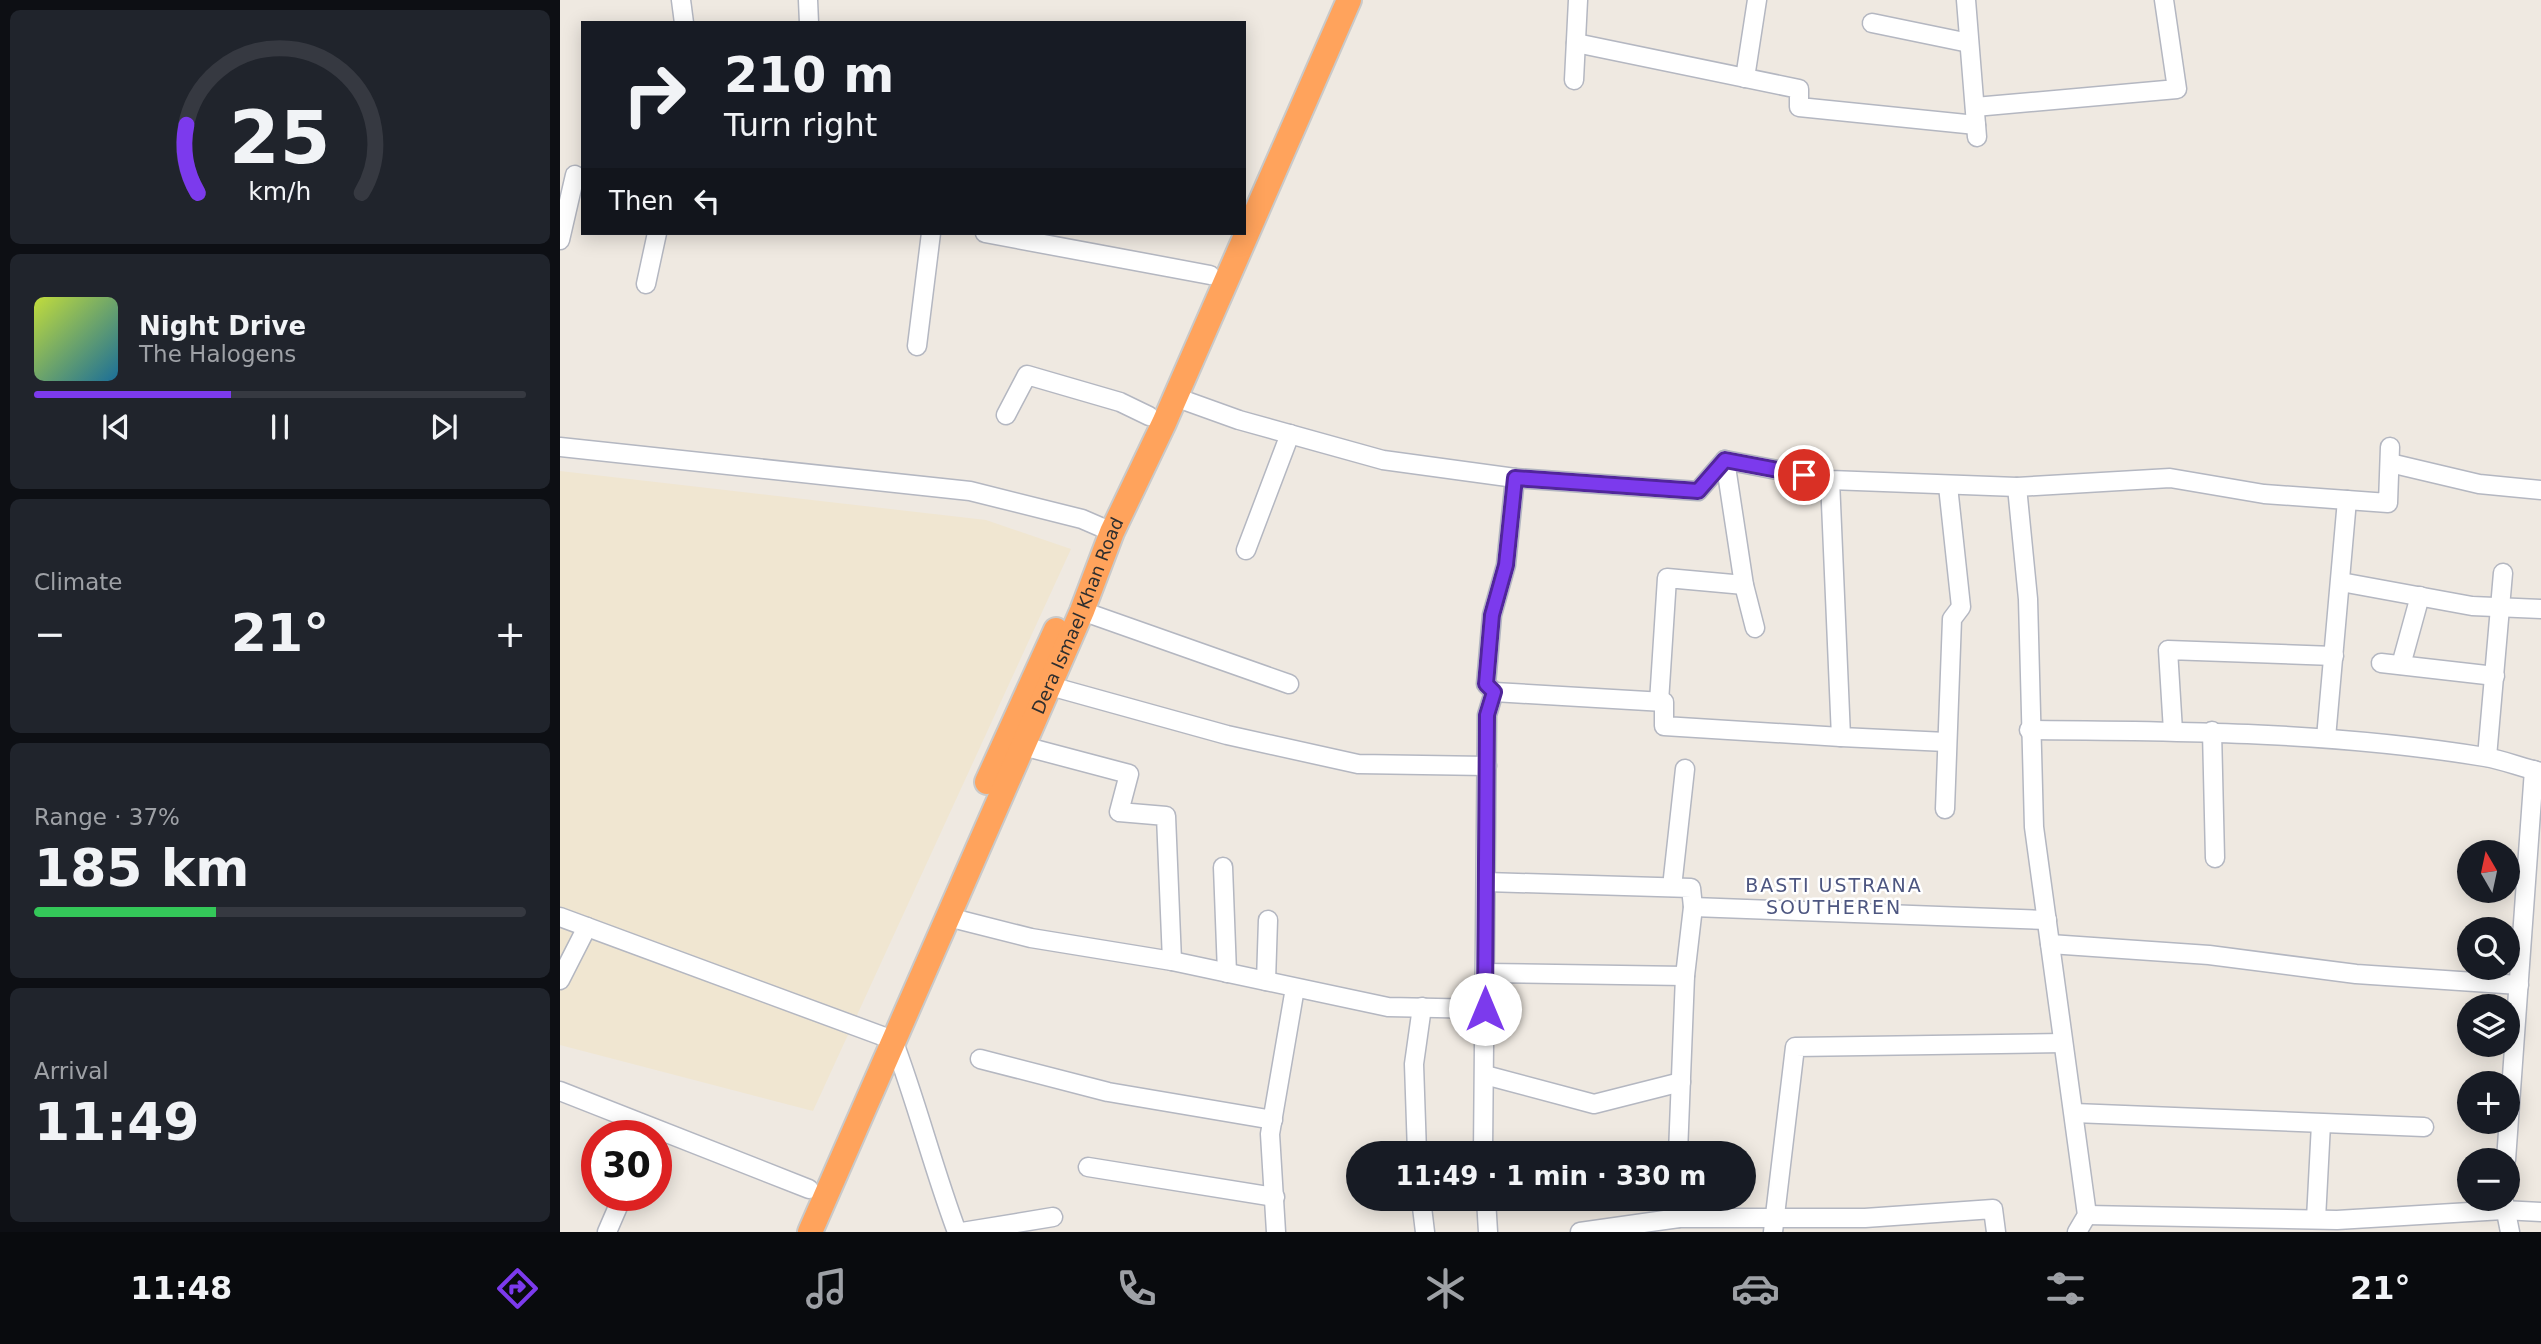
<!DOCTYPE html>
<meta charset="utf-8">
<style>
body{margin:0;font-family:"DejaVu Sans",sans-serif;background:#20242c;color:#f1f3f6;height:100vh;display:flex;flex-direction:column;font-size:26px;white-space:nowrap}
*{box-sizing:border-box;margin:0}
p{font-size:23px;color:#9ea1a6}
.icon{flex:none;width:38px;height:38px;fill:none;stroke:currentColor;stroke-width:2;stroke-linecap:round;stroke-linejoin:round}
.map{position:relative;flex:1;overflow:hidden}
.panel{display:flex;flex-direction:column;gap:10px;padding:10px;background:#0d0f14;width:560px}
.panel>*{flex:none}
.guide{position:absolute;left:21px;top:21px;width:665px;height:214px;border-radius:0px;box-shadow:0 4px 18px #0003;background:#171b24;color:#f1f3f6;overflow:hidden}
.needle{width:46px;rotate:351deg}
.fabs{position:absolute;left:1897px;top:840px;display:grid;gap:14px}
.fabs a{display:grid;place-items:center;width:63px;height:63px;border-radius:50%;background:#171b24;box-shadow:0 4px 18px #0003;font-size:35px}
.speed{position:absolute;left:21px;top:1120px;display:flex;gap:14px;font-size:35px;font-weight:700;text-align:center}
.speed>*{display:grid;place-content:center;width:91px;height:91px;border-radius:50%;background:#171b24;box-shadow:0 4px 18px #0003;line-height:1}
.speed .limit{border:10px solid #d22;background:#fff;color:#111}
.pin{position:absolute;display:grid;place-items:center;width:60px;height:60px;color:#fff;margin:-30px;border:4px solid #fff;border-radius:50%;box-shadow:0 2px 7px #0007}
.me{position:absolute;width:77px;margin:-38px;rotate:0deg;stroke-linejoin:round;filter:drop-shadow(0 0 5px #0008)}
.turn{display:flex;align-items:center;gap:24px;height:147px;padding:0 28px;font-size:32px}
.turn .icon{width:91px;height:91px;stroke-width:2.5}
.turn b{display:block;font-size:49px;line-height:60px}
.then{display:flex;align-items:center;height:66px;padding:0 28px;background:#0003;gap:14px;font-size:26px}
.big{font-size:52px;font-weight:600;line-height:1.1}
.panel .widget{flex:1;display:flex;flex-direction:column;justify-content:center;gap:10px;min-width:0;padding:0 24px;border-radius:10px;background:#20242c}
.panel .dial{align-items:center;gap:0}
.dial svg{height:182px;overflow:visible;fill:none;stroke:#363941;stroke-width:7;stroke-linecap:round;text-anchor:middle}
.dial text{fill:#f1f3f6;stroke:none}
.song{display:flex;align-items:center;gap:21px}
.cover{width:84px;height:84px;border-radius:10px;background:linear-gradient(135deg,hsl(70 70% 55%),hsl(200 70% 35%))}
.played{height:7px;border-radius:4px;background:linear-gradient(90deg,#7c3aed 40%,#363941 40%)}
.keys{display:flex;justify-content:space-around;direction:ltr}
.heat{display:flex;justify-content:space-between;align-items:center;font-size:38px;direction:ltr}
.charge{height:10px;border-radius:5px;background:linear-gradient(90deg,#34c759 37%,#363941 0)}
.trip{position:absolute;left:786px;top:1141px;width:410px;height:70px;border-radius:35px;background:#171b24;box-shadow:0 4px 18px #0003;font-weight:600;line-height:70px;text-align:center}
.dock{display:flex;height:112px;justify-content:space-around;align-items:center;background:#090b0e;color:#9ea1a6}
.dock .icon{width:49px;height:49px}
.dock .on{color:#7c3aed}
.dock b{font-size:32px;color:#f1f3f6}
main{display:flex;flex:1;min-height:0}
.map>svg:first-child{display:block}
.education{fill:#f0e6d1}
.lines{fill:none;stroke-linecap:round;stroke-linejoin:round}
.minor-casing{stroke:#b4b7c1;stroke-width:21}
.highway-casing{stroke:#c9c9c9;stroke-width:28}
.minor{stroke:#fff;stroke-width:18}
.highway{stroke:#ffa35c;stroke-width:24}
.route-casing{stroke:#51269a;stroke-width:18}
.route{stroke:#7c3aed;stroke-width:12}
.labels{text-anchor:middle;stroke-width:5;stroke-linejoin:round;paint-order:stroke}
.street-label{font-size:18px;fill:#2e2e2e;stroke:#fff}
.neighbourhood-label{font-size:19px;letter-spacing:2px;fill:#4d5680;stroke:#fff}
</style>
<main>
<section class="panel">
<div class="widget dial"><svg viewBox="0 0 100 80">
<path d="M14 69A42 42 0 1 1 86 69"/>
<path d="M14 69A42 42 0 0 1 9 39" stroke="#7c3aed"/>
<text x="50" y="56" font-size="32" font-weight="700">25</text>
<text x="50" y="72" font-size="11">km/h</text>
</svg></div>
<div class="widget">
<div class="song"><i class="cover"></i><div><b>Night Drive</b><p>The Halogens</p></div></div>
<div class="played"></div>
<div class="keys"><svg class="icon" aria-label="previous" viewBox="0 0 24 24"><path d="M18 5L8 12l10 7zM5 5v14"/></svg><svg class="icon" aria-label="pause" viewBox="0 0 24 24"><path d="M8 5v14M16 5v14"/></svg><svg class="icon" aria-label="next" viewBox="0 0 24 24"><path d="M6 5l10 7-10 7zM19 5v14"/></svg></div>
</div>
<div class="widget"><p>Climate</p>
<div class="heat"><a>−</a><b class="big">21°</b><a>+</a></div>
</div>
<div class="widget"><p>Range · 37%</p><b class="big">185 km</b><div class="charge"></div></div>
<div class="widget"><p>Arrival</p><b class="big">11:49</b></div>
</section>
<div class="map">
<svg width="1981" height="1232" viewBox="0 0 1981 1232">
<rect width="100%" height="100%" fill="#efe9e1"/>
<!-- education -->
<polygon class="education" points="0,471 426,520 511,549 253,1111 0,1045"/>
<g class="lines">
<defs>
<g id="minor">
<polyline points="121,0 124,23"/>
<polyline points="248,0 249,23"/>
<polyline points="1406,0 1417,137"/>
<polyline points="1312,23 1409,43"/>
<polyline points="1016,43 1239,89 1239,107 1416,125"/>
<polyline points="1185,78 1197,0"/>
<polyline points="1014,80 1018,0"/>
<polyline points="1415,107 1617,89 1604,0"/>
<polyline points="425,233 650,275"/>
<polyline points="0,240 15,175"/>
<polyline points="86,284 97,233"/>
<polyline points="357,346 371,233"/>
<polyline points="615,397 679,420 823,460 955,478"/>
<polyline points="446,415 467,375 560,402 589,416"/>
<polyline points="0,447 410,491 522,519 552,532"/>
<polyline points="1165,460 1184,585 1195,628"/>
<polyline points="1830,463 1919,484 1981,490"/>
<polyline points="1270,480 1281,737 1386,742"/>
<polyline points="686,550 730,434"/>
<polyline points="1781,582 1912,606 1981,609"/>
<polyline points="522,611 729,684"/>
<polyline points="1821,663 1935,676"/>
<polyline points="1841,665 1860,596"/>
<polyline points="490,686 667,735 798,764 927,766"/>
<polyline points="934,692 1104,702 1104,726 1281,737"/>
<polyline points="1099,702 1107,578 1184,585"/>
<path d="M1469,730c153,1 304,2 456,27 19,3 37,11 56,15"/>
<polyline points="1613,731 1608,650 1774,656"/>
<polyline points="1652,731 1655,858"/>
<polyline points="1766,738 1787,500"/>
<polyline points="463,746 569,774 559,812 606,816 612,961"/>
<polyline points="1927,757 1943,573"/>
<polyline points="1385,809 1392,619 1401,607 1388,486"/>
<polyline points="663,867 667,973"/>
<polyline points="926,882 1131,888 1133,907 1125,976 1118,1153"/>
<polyline points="1112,887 1125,769"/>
<polyline points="1133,907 1487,920"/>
<path d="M0,917l333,123c24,63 40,128 64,192"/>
<polyline points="388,917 471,938 612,961 828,1007 925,1009"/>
<polyline points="1490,944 1649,955 1796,974 1959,985"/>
<polyline points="925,973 1125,976"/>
<polyline points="0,980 27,927"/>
<polyline points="706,981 708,920"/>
<polyline points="420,1059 548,1092 713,1120"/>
<polyline points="925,1075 1034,1104 1121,1082"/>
<polyline points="0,1091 249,1189"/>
<polyline points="1514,1113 1864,1127"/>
<polyline points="857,1153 854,1064 862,1007"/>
<polyline points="923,1153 927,715 934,692 926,684 932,615 946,565 955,478 1138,491 1165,460 1270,480 1457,487"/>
<polyline points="1946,1160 1974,770"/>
<polyline points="528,1167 715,1197"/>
<polyline points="861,1199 865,1232"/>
<polyline points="926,1199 928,1232"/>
<polyline points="1117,1199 1119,1218"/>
<polyline points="1944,1202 1950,1232"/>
<polyline points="1527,1215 1777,1220 1943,1210 1981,1212"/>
<polyline points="1756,1219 1761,1124"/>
<polyline points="47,1232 63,1195"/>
<polyline points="402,1232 493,1217"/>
<polyline points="716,1232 710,1134 735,988"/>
<polyline points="1020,1232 1119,1218 1305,1218 1433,1209 1436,1232"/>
<polyline points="1213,1232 1235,1047 1503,1043"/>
<polyline points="1517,1232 1527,1215 1474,827 1468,599 1457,487 1610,478 1704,494 1828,503 1830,447"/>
</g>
<g id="highway">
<polyline points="427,782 496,630"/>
<path id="s1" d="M250,1232l272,-621 30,-79 52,-109 185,-423"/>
</g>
</defs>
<!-- minor casing -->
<use href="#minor" class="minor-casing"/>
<!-- highway casing -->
<use href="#highway" class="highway-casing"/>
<!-- minor -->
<use href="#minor" class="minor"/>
<!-- highway -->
<use href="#highway" class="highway"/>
</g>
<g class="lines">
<defs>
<polyline id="route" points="925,1009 927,715 934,692 926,684 932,615 946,565 955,478 1138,491 1165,460 1244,475"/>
</defs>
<!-- route casing -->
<use href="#route" class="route-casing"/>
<!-- route -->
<use href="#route" class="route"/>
</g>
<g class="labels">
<!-- street labels -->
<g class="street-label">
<text dy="6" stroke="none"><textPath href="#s1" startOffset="672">Dera Ismael Khan Road</textPath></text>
</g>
<!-- neighbourhood labels -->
<g class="neighbourhood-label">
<text x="1274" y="892">BASTI USTRANA<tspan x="1274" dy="22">SOUTHEREN</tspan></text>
</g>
</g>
</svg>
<div class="fabs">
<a><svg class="needle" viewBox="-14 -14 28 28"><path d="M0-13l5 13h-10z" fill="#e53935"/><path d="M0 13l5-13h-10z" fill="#9ea1a6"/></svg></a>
<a><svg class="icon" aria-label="search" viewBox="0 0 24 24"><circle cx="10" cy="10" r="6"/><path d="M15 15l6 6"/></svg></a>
<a><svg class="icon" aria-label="layers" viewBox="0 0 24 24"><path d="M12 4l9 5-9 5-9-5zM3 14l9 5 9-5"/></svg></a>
<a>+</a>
<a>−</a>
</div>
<div class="speed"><div class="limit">30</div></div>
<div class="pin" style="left:1244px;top:475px;background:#d93025"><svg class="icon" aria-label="arrive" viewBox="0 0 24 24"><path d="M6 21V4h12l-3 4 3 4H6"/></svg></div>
<svg class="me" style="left:925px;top:1009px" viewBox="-20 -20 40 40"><circle r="19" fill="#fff"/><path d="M0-13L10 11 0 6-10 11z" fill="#7c3aed"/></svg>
<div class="trip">11:49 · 1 min · 330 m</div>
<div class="guide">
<div class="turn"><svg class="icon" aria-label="right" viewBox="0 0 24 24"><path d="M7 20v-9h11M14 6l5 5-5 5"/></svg><div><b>210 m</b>Turn right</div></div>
<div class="then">Then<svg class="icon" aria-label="left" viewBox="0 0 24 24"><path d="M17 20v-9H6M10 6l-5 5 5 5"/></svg></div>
</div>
</div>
</main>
<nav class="dock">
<b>11:48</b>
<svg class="icon on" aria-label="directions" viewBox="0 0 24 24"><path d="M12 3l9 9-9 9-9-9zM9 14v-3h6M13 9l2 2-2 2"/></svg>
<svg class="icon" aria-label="music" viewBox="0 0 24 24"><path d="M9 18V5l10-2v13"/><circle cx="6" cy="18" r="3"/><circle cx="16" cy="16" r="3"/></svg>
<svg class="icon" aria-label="phone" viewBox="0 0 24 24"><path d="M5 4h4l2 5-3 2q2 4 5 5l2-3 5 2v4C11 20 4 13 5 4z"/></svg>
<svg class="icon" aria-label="climate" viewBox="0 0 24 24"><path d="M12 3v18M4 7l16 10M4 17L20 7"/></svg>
<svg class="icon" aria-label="car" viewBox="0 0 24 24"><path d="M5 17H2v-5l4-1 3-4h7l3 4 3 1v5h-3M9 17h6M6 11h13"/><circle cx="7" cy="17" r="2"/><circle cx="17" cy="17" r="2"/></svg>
<svg class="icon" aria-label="filters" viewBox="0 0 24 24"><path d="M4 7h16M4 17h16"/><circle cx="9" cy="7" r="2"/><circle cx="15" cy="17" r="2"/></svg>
<b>21°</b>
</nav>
